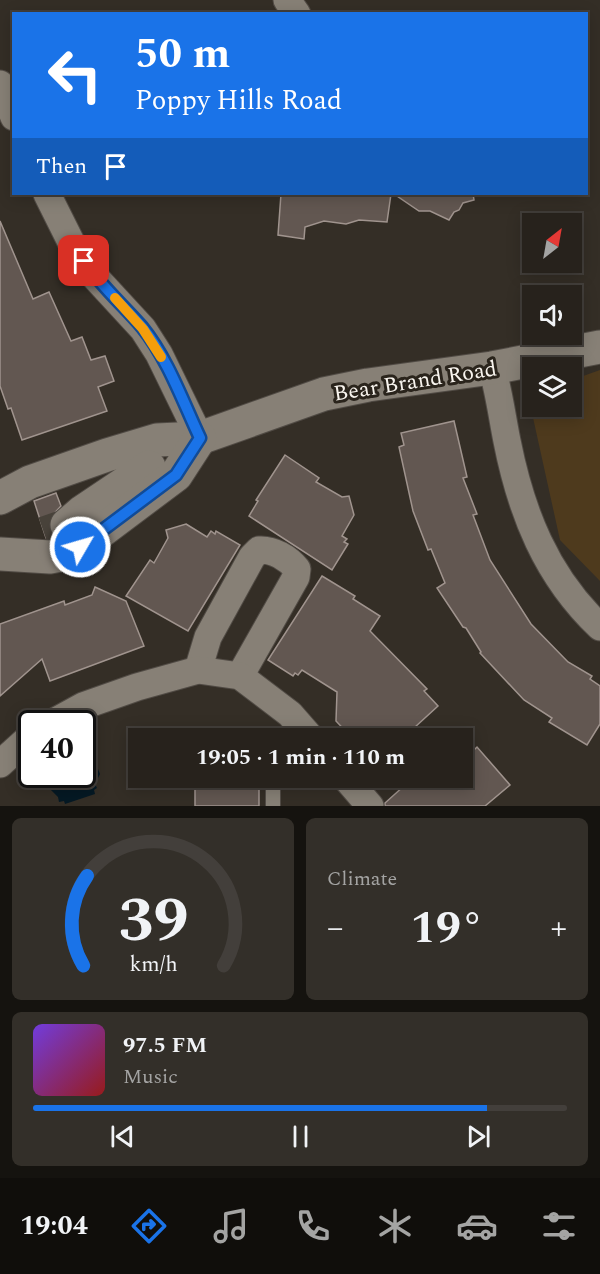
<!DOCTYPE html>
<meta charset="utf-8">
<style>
body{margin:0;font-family:Spectral,serif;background:#332f29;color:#f1f3f6;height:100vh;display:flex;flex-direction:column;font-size:22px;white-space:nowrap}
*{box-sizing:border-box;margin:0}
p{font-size:20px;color:#a4a4a3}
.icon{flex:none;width:33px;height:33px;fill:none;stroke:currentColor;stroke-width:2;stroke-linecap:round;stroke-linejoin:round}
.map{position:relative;height:806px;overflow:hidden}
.drawer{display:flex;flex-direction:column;gap:12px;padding:12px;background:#15130f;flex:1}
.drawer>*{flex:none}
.top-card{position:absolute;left:12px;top:12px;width:576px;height:183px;border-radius:0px;box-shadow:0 3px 15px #0003,0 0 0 2px #433f3b;background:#1a73e8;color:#fff;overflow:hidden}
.needle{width:39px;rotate:31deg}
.tools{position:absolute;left:522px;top:213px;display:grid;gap:12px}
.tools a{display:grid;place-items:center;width:60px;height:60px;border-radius:0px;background:#27221c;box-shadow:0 3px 15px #0003,0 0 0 2px #433f3b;font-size:30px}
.speed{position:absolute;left:18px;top:710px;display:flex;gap:12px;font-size:30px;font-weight:700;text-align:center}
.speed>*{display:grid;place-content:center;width:78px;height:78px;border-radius:50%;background:#27221c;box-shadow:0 3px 15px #0003,0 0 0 2px #433f3b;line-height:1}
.speed .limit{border:3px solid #111;border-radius:9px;background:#fff;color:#111}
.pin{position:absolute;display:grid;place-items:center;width:51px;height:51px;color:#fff;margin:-26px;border-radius:12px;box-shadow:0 3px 9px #0006}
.me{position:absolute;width:66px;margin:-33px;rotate:52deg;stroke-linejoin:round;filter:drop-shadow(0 0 4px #0008)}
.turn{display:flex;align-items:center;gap:21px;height:126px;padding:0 24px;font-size:27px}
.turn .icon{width:78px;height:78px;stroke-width:2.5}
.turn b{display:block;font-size:42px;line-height:51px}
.then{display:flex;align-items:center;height:57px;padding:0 24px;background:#0003;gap:12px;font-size:22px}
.big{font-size:45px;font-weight:700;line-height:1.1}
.drawer .card{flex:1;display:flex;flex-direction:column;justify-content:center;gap:9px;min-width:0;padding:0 21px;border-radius:9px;background:#332f29}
.drawer .dial{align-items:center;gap:0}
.dial svg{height:156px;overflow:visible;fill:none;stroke:#433f3b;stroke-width:7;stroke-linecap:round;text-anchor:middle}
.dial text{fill:#f1f3f6;stroke:none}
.song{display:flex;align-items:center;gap:18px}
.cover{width:72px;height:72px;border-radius:9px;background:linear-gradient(135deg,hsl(260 70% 55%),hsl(0 70% 35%))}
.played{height:6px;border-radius:3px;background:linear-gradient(90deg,#1a73e8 85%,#433f3b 85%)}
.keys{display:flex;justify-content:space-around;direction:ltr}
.heat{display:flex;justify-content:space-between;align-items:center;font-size:33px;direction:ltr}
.drawer .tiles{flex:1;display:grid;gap:12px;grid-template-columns:1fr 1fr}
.card:last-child{grid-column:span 2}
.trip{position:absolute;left:128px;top:728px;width:345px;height:60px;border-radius:0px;background:#27221c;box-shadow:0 3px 15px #0003,0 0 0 2px #433f3b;font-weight:700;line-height:60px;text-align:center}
.tab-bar{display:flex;height:96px;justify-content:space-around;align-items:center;background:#100e0b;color:#a4a4a3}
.tab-bar .icon{width:42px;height:42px}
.tab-bar .on{color:#1a73e8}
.tab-bar b{font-size:27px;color:#f1f3f6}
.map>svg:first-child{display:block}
.green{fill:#4e3a1d}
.water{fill:#051924}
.building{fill:#625751;stroke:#a0948e;stroke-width:1.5}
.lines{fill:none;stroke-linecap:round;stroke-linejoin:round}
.tertiary-tunnel{stroke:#48423a;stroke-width:33;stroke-dasharray:33 16;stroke-linecap:butt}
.service-casing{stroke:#514b45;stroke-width:16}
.minor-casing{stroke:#514b45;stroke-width:29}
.tertiary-casing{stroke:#514b45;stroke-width:35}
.service{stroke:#878076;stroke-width:14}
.minor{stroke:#878076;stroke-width:27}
.tertiary{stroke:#878076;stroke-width:33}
.route-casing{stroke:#114b97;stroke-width:15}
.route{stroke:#1a73e8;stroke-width:10}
.slow{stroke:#f59e0b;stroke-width:10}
.labels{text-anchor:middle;stroke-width:6;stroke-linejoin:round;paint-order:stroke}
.street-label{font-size:22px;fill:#f8f4ee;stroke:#2a241c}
</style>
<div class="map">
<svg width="600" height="806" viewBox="0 0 600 806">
<rect width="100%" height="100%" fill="#342e26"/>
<!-- green -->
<polygon class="green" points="600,370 600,581 560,540 528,395 532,394 532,406 572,406 572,380"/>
<!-- water -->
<polygon class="water" points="83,759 88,759 89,765 98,769 100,774 95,784 97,788 94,790 95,794 65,804 64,801 59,802 58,797 49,788 50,774 82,774"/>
<!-- building -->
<g class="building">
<polygon points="281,194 391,194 387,222 359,220 346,224 324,221 305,227 304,239 278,235"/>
<polygon points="394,194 473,194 474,200 463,203 459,210 454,212 449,220 430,211 419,211"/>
<polygon points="0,221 33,299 49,292 71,341 82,337 91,360 105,356 114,381 98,387 107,411 22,440 11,408 8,409 0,386"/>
<polygon points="454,421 467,477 463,478 477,514 473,515 490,560 531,624 568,662 592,676 590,679 600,686 600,724 587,745 549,722 552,718 524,700 480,653 481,652 466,628 463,627 437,588 445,583 431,549 428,550 413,511 399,447 404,445 401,433"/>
<polygon points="285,455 319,478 316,482 342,497 349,496 354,515 342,536 347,539 344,542 348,544 332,570 249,516 258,501 256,500"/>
<polygon points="56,493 61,506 49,519 49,529 53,537 46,538 34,501"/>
<polygon points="186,524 207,537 211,531 215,534 216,531 240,545 188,631 126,596 150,560 154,563 168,538 166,530"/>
<polygon points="322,576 355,596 353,599 380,616 370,631 427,689 424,691 438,706 403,738 352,738 336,721 337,692 302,670 298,675 295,673 293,676 268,660"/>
<polygon points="95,587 126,601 144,646 50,681 42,659 0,696 0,624 64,601 65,605 92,595"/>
<polygon points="462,736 475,749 477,747 510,785 485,806 385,806 385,803 414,777 462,777"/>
<polygon points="197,777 259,777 259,806 195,806 195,783 197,783"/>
</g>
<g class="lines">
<!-- tertiary-tunnel -->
<polyline class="tertiary-tunnel" points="44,533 67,525"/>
<defs>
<polyline id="service" points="273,806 273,777"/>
<g id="minor">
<polyline points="287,0 297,14"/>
<polyline points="0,84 14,117"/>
<polyline points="47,194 72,244 96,278 143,329 159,354 200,438"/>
<path d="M492,368c7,24 10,48 15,73 14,71 39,135 93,186"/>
<path d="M198,670l10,-33 44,-80 7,-7c14,-1 29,8 38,19l-1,8 -56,99"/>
<polyline points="52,723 83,706 137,687 198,670 240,676 290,714 311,738"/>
<polyline points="0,764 32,735"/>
<polyline points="345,777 370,806"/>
</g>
<g id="tertiary">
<polyline points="0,498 30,482 107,455 157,440 200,438 324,394 368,385 492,368 600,347"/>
<polyline points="67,525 82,512 149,467"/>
<polyline points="0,554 50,557 72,553 176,475 200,438"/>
</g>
</defs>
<!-- service casing -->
<use href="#service" class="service-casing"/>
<!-- minor casing -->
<use href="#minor" class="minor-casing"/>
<!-- tertiary casing -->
<use href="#tertiary" class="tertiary-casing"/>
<!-- service -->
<use href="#service" class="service"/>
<!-- minor -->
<use href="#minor" class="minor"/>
<!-- tertiary -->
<use href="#tertiary" class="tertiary"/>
</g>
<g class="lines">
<defs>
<path id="route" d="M80,547l96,-72 24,-37c-17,-36 -32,-79 -58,-111 -19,-22 -41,-41 -58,-66"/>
</defs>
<!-- route casing -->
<use href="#route" class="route-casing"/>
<!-- route -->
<use href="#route" class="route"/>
<!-- slow -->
<polyline class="slow" points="115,298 143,329 161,357"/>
</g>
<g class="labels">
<!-- street labels -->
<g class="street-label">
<text transform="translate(415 380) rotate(-9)" y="8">Bear Brand Road</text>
</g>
</g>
</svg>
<div class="tools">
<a><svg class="needle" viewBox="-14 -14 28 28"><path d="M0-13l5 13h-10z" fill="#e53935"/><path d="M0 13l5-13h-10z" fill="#a4a4a3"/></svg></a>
<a><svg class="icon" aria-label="sound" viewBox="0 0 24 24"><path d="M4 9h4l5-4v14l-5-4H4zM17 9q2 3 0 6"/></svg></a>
<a><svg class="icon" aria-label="layers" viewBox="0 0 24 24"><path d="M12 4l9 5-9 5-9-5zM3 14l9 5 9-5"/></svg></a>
</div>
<div class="speed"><div class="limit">40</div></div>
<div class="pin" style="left:84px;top:261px;background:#d93025"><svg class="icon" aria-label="arrive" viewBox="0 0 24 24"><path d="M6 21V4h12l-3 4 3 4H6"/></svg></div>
<svg class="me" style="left:80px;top:547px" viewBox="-20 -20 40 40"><circle r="17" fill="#1a73e8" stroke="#fff" stroke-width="3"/><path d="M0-11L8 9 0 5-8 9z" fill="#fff"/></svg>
<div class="trip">19:05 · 1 min · 110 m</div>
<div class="top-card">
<div class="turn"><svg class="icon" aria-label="left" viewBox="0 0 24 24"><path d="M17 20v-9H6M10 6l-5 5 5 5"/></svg><div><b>50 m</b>Poppy Hills Road</div></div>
<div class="then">Then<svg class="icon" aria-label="arrive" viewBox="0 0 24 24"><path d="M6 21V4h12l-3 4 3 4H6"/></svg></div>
</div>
</div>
<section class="drawer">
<div class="tiles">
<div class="card dial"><svg viewBox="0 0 100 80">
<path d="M14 69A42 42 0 1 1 86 69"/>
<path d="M14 69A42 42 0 0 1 16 23" stroke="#1a73e8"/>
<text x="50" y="56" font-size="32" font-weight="700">39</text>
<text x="50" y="72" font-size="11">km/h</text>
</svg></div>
<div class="card"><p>Climate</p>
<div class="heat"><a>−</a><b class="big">19°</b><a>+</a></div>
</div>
<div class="card">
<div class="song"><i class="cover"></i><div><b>97.5 FM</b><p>Music</p></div></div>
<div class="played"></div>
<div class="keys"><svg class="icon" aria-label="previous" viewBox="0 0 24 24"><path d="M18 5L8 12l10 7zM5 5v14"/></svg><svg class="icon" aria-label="pause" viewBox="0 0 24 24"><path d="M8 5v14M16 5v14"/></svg><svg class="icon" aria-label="next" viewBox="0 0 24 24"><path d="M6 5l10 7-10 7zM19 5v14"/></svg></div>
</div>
</div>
</section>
<nav class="tab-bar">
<b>19:04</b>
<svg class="icon on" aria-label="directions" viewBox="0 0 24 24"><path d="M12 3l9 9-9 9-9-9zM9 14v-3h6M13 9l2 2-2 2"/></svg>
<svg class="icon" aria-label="music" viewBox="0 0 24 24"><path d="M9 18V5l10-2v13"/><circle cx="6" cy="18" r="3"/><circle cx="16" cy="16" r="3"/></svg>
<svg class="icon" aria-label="phone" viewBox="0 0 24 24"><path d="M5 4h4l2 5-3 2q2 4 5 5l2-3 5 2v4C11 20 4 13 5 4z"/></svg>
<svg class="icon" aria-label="climate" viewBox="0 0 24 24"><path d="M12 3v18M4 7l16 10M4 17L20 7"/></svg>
<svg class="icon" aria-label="car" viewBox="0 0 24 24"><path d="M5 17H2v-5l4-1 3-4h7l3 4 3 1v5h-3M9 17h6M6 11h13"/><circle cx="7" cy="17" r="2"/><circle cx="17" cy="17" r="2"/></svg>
<svg class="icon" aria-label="filters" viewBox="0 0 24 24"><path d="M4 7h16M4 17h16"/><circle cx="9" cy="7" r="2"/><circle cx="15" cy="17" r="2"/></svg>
</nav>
